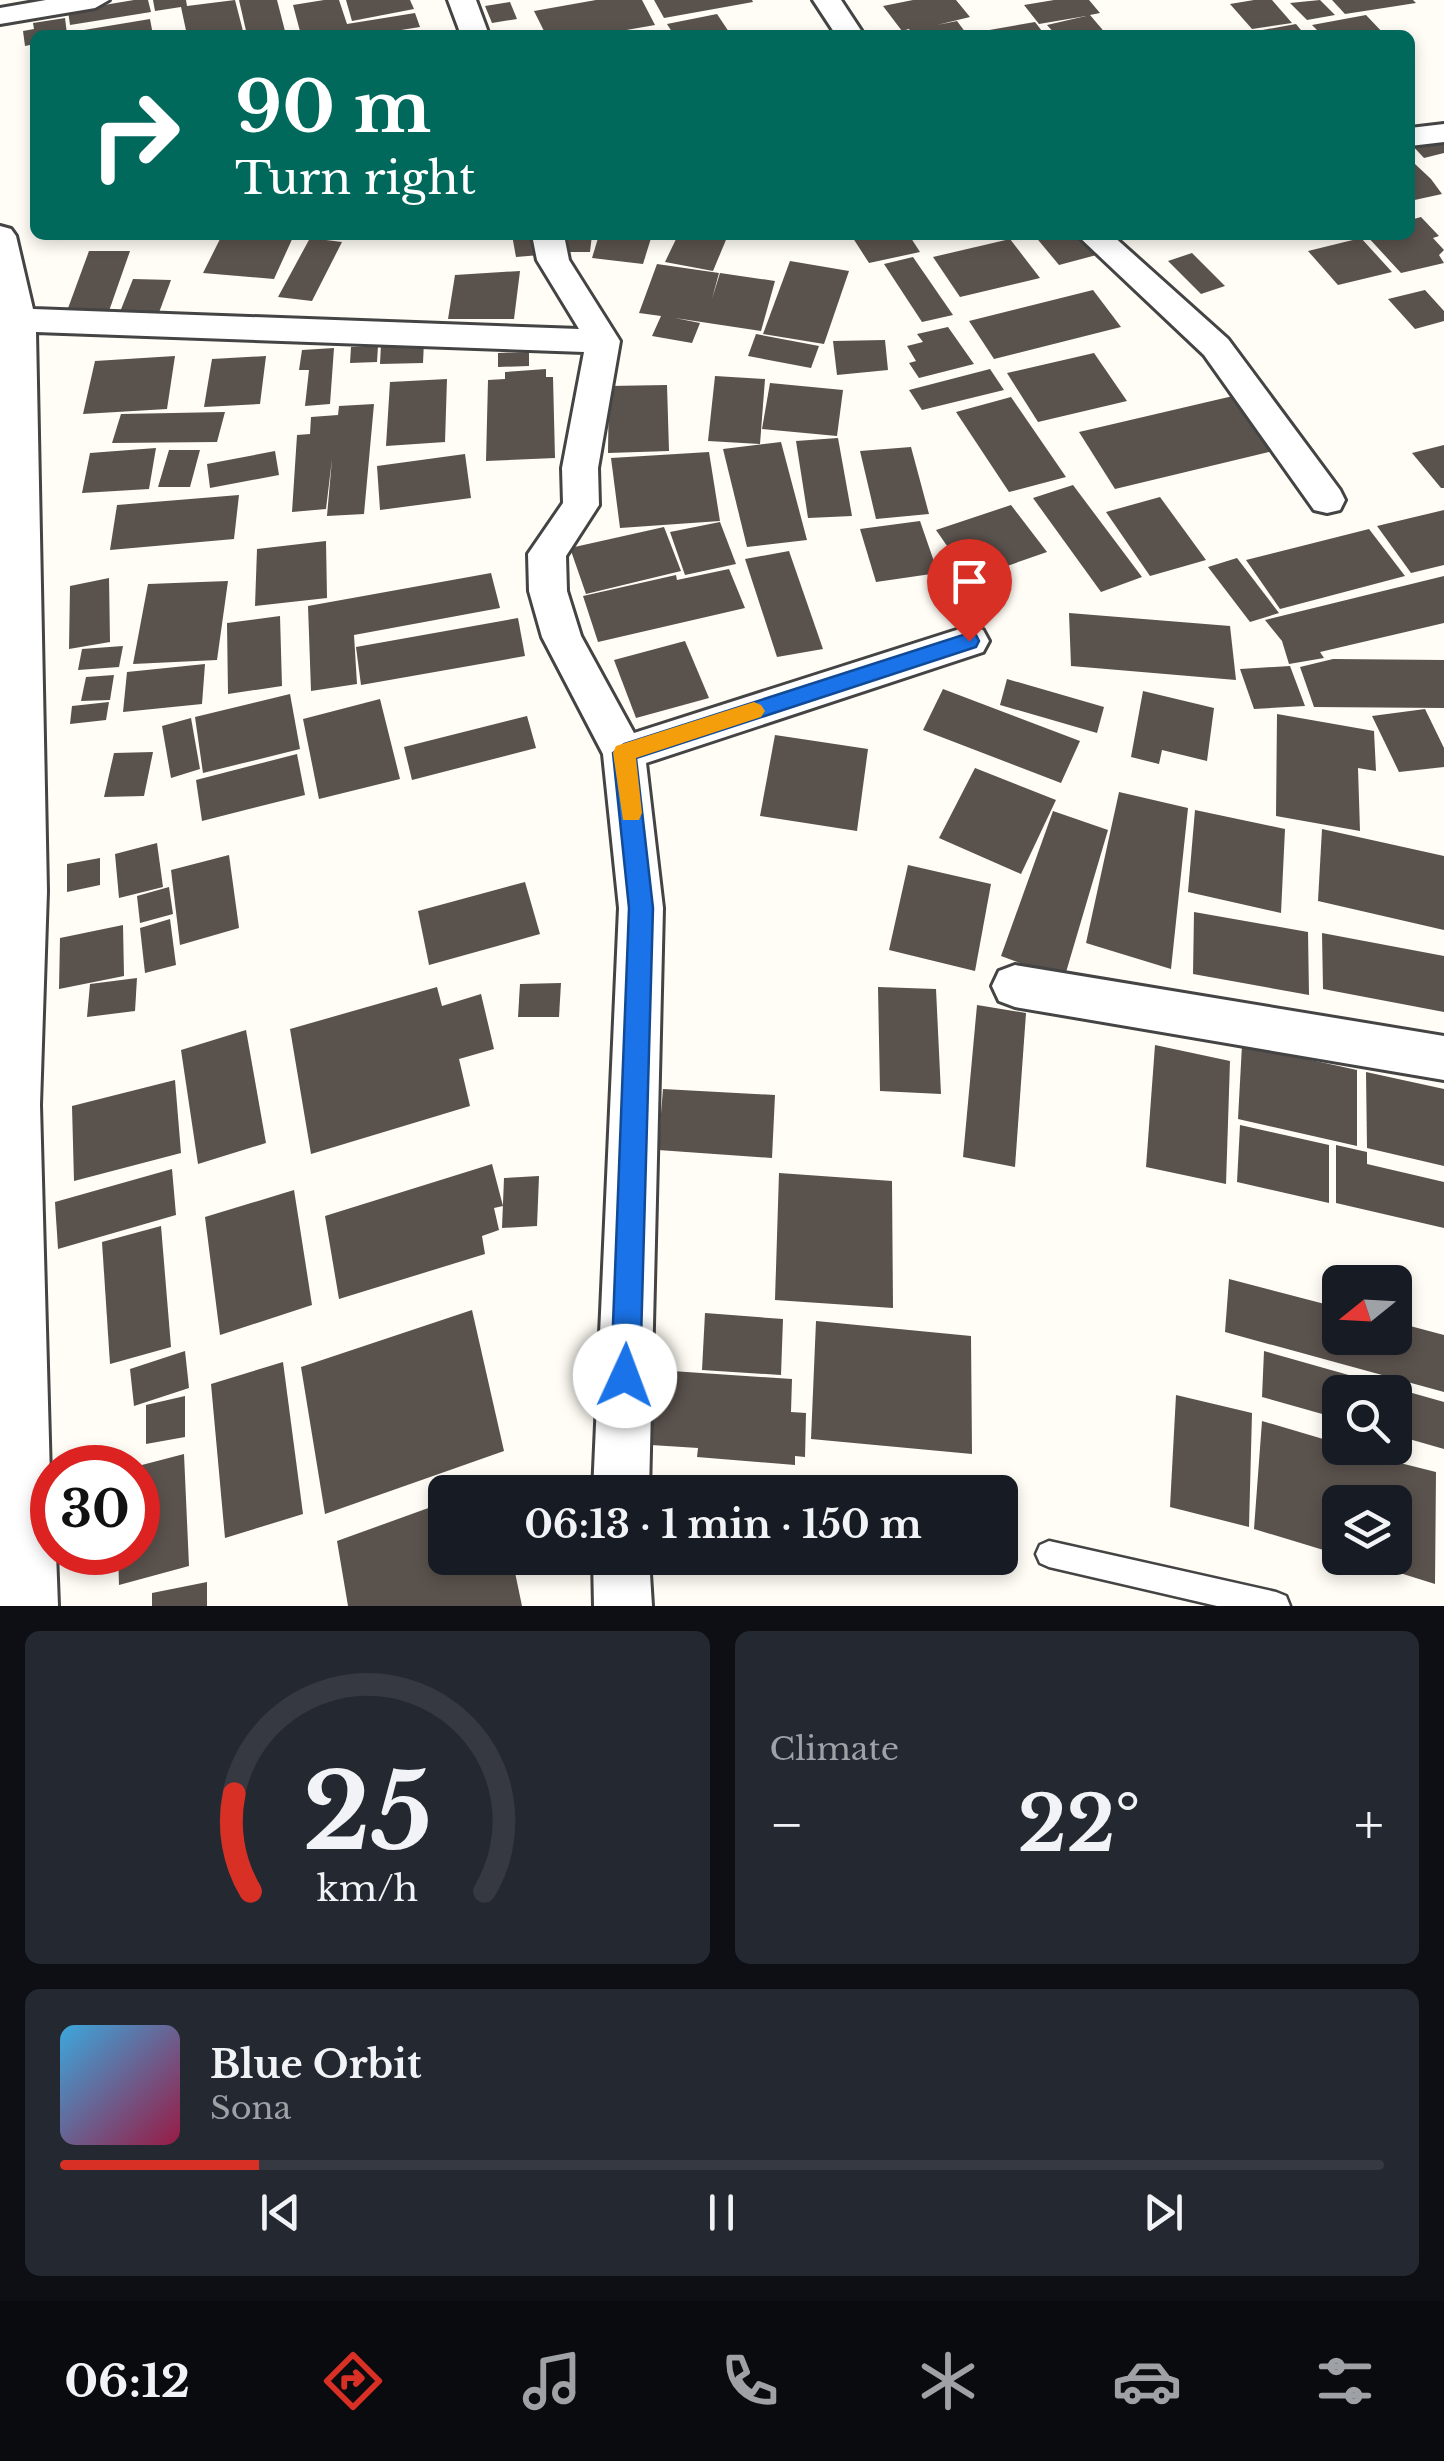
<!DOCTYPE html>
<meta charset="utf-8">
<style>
body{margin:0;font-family:"Libre Baskerville",serif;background:#242831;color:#f1f3f6;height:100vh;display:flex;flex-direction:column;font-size:38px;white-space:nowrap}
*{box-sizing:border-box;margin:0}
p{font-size:32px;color:#9ea1a6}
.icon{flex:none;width:55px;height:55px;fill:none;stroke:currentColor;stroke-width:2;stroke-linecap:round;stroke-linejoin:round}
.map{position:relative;height:1606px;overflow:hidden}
.details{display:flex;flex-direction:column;gap:25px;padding:25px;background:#0d0f14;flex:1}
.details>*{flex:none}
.hud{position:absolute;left:30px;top:30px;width:1385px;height:210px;border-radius:15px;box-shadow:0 5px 15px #0003;background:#00695c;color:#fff;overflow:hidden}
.needle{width:65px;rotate:252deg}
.controls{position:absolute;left:1322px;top:1265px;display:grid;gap:20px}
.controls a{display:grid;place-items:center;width:90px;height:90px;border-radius:15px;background:#171b24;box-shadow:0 5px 15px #0003;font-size:50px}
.speed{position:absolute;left:30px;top:1445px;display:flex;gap:20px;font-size:50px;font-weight:700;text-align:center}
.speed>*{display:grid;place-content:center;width:130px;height:130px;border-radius:50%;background:#171b24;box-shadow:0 5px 15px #0003;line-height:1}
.speed .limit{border:15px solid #d22;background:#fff;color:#111}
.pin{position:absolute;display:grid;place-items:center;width:85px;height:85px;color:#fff;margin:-102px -42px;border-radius:50% 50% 50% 0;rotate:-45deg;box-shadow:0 0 10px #0007}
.pin .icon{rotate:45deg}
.me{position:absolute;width:110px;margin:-55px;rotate:2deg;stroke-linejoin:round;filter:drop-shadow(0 0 8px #0008)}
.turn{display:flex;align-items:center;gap:35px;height:210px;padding:0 40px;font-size:45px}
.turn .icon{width:130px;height:130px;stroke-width:2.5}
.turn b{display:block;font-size:70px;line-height:85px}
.big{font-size:75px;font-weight:700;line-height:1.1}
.details .widget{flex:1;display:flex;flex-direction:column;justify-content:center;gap:15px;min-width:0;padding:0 35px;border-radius:15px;background:#242831}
.details .dial{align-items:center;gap:0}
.dial svg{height:260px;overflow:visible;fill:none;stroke:#363941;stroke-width:7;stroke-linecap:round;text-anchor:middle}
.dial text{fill:#f1f3f6;stroke:none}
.song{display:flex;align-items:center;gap:30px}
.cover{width:120px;height:120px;border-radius:15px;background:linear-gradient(135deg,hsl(200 70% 55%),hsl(340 70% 35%))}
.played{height:10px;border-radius:5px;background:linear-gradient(90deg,#d93025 15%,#363941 15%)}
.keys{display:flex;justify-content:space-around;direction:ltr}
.heat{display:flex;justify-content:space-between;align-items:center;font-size:55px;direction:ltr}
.details .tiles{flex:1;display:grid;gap:25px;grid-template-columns:1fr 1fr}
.widget:last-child{grid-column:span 2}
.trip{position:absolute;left:428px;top:1475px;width:590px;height:100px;border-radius:15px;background:#171b24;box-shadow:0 5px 15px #0003;font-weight:700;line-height:100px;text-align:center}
.dock{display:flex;height:160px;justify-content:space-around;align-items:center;background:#090b0e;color:#9ea1a6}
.dock .icon{width:70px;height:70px}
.dock .on{color:#d93025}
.dock b{font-size:45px;color:#f1f3f6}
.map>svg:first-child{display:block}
.building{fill:#5a524d}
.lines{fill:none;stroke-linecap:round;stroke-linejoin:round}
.lane-casing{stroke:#444;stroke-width:5}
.street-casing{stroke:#444;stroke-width:6}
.lane{fill:#fff;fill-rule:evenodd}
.street{fill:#fff;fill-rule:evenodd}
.route{fill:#1a73e8;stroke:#114b97;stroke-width:2.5}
.slow{fill:#f59e0b}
</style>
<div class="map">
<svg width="1444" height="1606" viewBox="0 0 1444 1606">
<rect width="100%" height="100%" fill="#fffdf5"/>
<!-- building -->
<g class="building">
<polygon points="134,0 148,0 151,12 70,25 68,11"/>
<polygon points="153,0 186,0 187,6 235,0 243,31 187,35 181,7 155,11"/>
<polygon points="239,0 277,0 286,35 247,35"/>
<polygon points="324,0 339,0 347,24 415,13 420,27 370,35 301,35 293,5"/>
<polygon points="346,0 410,0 414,9 352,21"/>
<polygon points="596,0 642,0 655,25 598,35 546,35 534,11"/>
<polygon points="654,0 752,0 753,2 664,18"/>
<polygon points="913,0 956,0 970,17 937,25 957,21 966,33 913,35 909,29 902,31 883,6"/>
<polygon points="1054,0 1089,0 1100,13 1090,15 1107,35 1056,35 1047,25 1086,16 1039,24 1024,5"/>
<polygon points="1254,0 1272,0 1292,23 1252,29 1230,4"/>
<polygon points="1320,0 1335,15 1307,20 1290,3"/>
<polygon points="1332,0 1413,0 1416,3 1345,14"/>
<polygon points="510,2 517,19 492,23 485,6"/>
<polygon points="717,14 731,35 674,35 667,24"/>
<polygon points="1366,15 1385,35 1322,35 1312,25"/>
<polygon points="65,18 67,34 35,35 35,44 25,46 23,31 34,29 33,23"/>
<polygon points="150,19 153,35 85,35 84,30"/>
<polygon points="1035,22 1045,35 980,35 978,32"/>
<polygon points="1296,24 1305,35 1246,35 1246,33"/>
<polygon points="1438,137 1444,143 1444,153 1424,158 1410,143"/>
<polygon points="1415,164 1431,179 1442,194 1410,201 1410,165"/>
<polygon points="1421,217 1439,236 1433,238 1444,250 1439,255 1444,263 1401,273 1366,235 1410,235 1410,220"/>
<polygon points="222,235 294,235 274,279 203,273"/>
<polygon points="512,235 537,235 540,255 516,257"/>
<polygon points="562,235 592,235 590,252 560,252"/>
<polygon points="599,235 652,235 643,264 592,258"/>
<polygon points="678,235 728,235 713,271 665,262"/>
<polygon points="851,235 909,235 920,252 869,263"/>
<polygon points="1034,235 1089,235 1104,253 1059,265"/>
<polygon points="310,238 342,242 312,301 278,297"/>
<polygon points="1361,238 1392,272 1338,285 1308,251"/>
<polygon points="1010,239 1040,278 960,297 933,257"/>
<polygon points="89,251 130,251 109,311 67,311"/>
<polygon points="1192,253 1225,286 1201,294 1168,261"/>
<polygon points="913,257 953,315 922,322 884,264"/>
<polygon points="790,261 849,271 824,344 763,334"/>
<polygon points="657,264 719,273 712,299 720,273 775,281 761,331 675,318 700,323 692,343 652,336 661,316 639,313"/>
<polygon points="520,271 514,319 448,319 455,275"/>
<polygon points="133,279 171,280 157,318 118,317"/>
<polygon points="1093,290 1121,327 994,359 969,321"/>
<polygon points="1425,290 1444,311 1444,321 1415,329 1388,299"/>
<polygon points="948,327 974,364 919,378 909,363 916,361 907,346 923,342 917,334"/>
<polygon points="756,334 819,346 811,368 748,356"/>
<polygon points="885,340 888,370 837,375 833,341"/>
<polygon points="424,341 423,363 380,364 381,344"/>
<polygon points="378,346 377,362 350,363 351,347"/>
<polygon points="334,348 330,404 305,406 309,370 299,370 302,350"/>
<polygon points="529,352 529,366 498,367 498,353"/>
<polygon points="1094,353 1127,401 1038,422 1007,373"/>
<polygon points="175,356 167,409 83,414 95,361"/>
<polygon points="266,356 260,404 204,407 212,359"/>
<polygon points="546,369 546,377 553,377 555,458 486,461 488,380 505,379 505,372"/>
<polygon points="990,369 1004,390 922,410 909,390"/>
<polygon points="715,376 765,379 760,444 708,441"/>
<polygon points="447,379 445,442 386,446 390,382"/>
<polygon points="770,383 843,390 837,436 762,429"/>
<polygon points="667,385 669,451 608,453 609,386"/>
<polygon points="1233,396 1273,451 1115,489 1079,432"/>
<polygon points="1011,397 1066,477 1009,492 956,412"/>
<polygon points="374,404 364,514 327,516 332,459 326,509 292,512 297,435 310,434 311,417 338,415 339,406"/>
<polygon points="225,412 217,442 112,443 121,414"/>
<polygon points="838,438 852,516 808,518 796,441"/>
<polygon points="781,442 807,540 747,547 723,449"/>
<polygon points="1444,445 1444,488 1441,488 1412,453"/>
<polygon points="911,447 929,514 876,519 860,451"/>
<polygon points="156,448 149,489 82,493 90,453"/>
<polygon points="169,450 200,450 190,487 158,487"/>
<polygon points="275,451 279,475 210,488 207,464"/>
<polygon points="709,452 720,521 620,528 611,458"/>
<polygon points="465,454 471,498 380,510 377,466"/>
<polygon points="1073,485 1142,577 1101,592 1033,498"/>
<polygon points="239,495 234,539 110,550 117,505"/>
<polygon points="1160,497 1206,560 1150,576 1106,512"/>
<polygon points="1011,505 1047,552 970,579 936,530"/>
<polygon points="1444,510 1444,565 1411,573 1377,526"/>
<polygon points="920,521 938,573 876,582 860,529"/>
<polygon points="720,522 736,564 685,575 670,532"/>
<polygon points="664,527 681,571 586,594 570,548"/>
<polygon points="1369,529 1405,576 1280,609 1246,560"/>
<polygon points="326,541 327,598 255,606 257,549"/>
<polygon points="789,551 823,649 777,657 745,559"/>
<polygon points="1237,558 1279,613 1250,622 1208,567"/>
<polygon points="729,569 745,608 598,642 583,596 676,575 677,580"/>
<polygon points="491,573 500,608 354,635 357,684 311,691 308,606"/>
<polygon points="1444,576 1444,623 1320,652 1324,658 1289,664 1282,641 1265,620"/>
<polygon points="109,578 110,642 69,649 70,586"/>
<polygon points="228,581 217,660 133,664 148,584"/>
<polygon points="1069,613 1230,626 1236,680 1071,666"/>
<polygon points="280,616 282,686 228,694 227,623"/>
<polygon points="518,618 525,656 361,685 356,647"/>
<polygon points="685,641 709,698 636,718 614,660"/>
<polygon points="123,646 119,667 78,670 82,649"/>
<polygon points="1333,659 1444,660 1444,708 1314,707 1300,667"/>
<polygon points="205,664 202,704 123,712 127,672"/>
<polygon points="1290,666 1305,706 1254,709 1240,669"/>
<polygon points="114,675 110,700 81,701 86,677"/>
<polygon points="1007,679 1104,707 1097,733 1000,705"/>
<polygon points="943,689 1080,741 1061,783 923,730"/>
<polygon points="1143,691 1214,708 1207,761 1162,750 1159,764 1131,757"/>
<polygon points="290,694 300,749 203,773 195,717"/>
<polygon points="380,699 400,779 319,799 303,719"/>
<polygon points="109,702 106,720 70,724 72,706"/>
<polygon points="1425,709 1444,748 1444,767 1399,772 1372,716"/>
<polygon points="1277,714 1374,731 1376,771 1358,768 1360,831 1276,816"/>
<polygon points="527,716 536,748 412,780 404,747"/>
<polygon points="191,718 200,769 171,778 162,726"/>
<polygon points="775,735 868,749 857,831 760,816"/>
<polygon points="153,752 144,796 104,797 114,753"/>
<polygon points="297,754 305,795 202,821 196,780"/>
<polygon points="975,768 1056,800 1021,874 939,838"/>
<polygon points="1119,792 1188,808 1171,969 1086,943"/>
<polygon points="1195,810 1285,829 1281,913 1188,892"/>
<polygon points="1053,811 1108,830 1064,979 1001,956"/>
<polygon points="1322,829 1444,856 1444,930 1318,901"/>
<polygon points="157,843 163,887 119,898 115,854"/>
<polygon points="229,855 239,928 180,945 171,870"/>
<polygon points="100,858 100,885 67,892 67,864"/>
<polygon points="908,865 991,884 975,971 889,950"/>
<polygon points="525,882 540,934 429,965 418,911"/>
<polygon points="169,887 173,914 140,923 137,896"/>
<polygon points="1194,912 1308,932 1309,995 1193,974"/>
<polygon points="170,919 176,965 145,973 140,928"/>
<polygon points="123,925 124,976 59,989 60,938"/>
<polygon points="1322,933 1444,956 1444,1012 1323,989"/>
<polygon points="137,978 135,1011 87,1017 90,984"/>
<polygon points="561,983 559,1017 518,1017 520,984"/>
<polygon points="437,987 442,1006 481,994 494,1049 459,1059 470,1106 311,1154 290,1029"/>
<polygon points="878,987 936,989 941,1094 880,1091"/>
<polygon points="977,1005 1026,1013 1015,1167 963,1157"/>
<polygon points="246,1030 266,1143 198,1164 181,1050"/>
<polygon points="1155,1045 1230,1061 1226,1184 1146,1167"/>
<polygon points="1242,1045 1357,1070 1357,1146 1238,1119"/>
<polygon points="1366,1072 1444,1089 1444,1166 1367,1148"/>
<polygon points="175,1080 181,1153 74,1181 72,1106"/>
<polygon points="663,1089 775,1095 772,1158 658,1150"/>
<polygon points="1240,1125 1329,1145 1329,1203 1237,1182"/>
<polygon points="1336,1145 1367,1152 1367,1164 1444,1182 1444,1228 1336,1203"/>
<polygon points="492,1164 503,1206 494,1208 499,1230 482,1236 485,1254 339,1299 325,1216"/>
<polygon points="172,1169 176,1215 58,1249 55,1202"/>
<polygon points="779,1173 892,1181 893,1308 775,1300"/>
<polygon points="539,1176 537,1226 502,1228 504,1178"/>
<polygon points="294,1190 312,1305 220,1335 205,1217"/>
<polygon points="161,1226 171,1347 110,1364 102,1242"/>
<polygon points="1229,1279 1340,1308 1340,1338 1395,1338 1395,1322 1444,1335 1444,1392 1225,1332"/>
<polygon points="472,1310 504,1451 325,1514 301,1367"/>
<polygon points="705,1313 783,1319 781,1375 702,1370"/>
<polygon points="816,1321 971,1336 972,1454 811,1439"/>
<polygon points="185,1351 189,1388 134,1406 130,1369"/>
<polygon points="1264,1351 1444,1402 1444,1449 1395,1435 1395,1392 1340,1392 1340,1419 1262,1397"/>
<polygon points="283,1362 303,1514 225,1538 211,1384"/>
<polygon points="657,1370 792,1379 791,1412 806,1413 805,1457 795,1456 795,1465 697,1457 698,1448 651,1445"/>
<polygon points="1176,1395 1252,1413 1249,1527 1170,1507"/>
<polygon points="185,1396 185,1437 146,1444 146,1405"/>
<polygon points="1262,1421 1340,1444 1340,1448 1436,1472 1435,1584 1352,1558 1395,1558 1395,1502 1340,1502 1340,1555 1254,1529"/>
<polygon points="184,1454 189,1566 119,1585 118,1552 138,1552 138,1466"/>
<polygon points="445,1502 445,1558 512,1558 522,1606 348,1606 337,1541"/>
<polygon points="207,1582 207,1606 152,1606 152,1593"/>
</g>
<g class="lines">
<defs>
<polygon id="lane" points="1049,1541 1276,1592 1286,1596 1290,1606 1217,1606 1049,1567 1040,1563 1036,1554 1040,1545"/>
<g id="street">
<polygon points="46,0 109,0 95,8 0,24 0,8"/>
<polygon points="448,0 476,0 489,35 461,35"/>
<polygon points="813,0 841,0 864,35 836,35"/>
<polygon points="1444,124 1444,142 1410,146 1410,128"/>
<polygon points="0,226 11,229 16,236 33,309 579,329 537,260 532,235 564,235 569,260 620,341 598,468 599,505 566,556 567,591 581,636 634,733 969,626 983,630 989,641 983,652 646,763 663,908 649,1492 593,1492 619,908 603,754 542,637 529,591 528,554 563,503 562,468 584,352 36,332 47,891 40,1105 52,1552 56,1552 58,1606 0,1606"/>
<polygon points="1077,235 1112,235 1228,339 1340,490 1345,500 1340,510 1327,513 1314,510 1204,355"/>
<polygon points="1015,965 1444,1036 1444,1080 1015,1007 999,1001 992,986 999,971"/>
<polygon points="593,1558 649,1558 652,1606 594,1606"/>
</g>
</defs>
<!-- lane casing -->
<use href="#lane" class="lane-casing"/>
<!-- street casing -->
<use href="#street" class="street-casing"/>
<!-- lane -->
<use href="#lane" class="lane"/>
<!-- street -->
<use href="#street" class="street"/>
</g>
<!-- route -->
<polygon class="route" points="969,633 976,635 979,641 976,647 636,758 653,908 640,1376 635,1386 625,1390 615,1386 611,1376 629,908 613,753 624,744"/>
<!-- slow -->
<polygon class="slow" points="754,702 761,705 765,711 761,717 636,758 642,813 639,820 623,820 613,753 616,746"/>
</svg>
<div class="controls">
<a><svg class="needle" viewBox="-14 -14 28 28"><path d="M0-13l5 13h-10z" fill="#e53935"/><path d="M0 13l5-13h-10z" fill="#9ea1a6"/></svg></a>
<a><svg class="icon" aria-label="search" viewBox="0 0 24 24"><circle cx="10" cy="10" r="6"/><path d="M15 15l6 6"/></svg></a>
<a><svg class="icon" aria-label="layers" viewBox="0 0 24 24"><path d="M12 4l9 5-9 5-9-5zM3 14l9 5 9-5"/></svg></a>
</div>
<div class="speed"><div class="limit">30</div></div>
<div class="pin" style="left:969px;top:641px;background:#d93025"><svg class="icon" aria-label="arrive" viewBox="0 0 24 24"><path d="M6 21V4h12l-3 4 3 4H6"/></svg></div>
<svg class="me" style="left:625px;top:1376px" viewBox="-20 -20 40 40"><circle r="19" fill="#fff"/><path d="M0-13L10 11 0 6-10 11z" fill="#1a73e8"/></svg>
<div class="trip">06:13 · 1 min · 150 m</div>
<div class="hud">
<div class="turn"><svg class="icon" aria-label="right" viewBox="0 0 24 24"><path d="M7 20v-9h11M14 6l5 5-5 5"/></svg><div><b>90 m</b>Turn right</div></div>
</div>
</div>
<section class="details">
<div class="tiles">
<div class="widget dial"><svg viewBox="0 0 100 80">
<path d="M14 69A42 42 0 1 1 86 69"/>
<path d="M14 69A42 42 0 0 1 9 39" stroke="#d93025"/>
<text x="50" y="56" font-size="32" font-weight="700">25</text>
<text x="50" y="72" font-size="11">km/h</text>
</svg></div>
<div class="widget"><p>Climate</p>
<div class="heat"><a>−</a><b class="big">22°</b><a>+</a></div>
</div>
<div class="widget">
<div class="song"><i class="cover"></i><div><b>Blue Orbit</b><p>Sona</p></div></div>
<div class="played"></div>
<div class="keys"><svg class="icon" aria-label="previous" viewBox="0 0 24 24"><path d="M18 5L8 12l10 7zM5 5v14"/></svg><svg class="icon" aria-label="pause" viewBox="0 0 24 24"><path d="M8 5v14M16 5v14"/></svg><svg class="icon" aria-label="next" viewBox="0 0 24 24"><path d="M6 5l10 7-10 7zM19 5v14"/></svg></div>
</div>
</div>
</section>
<nav class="dock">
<b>06:12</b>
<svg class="icon on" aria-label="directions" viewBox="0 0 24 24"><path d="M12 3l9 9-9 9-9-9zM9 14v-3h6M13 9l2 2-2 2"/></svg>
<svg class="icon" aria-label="music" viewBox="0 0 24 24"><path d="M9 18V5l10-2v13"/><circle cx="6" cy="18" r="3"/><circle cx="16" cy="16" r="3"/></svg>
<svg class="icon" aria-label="phone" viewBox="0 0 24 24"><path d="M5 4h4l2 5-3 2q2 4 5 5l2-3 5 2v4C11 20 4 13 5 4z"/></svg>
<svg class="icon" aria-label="climate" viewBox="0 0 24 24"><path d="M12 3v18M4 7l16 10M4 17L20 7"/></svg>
<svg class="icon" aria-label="car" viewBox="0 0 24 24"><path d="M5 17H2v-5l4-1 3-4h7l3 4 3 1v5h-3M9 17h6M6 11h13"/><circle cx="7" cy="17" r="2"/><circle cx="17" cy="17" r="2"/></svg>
<svg class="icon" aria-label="filters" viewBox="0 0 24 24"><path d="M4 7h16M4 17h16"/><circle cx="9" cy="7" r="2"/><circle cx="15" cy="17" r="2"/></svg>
</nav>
